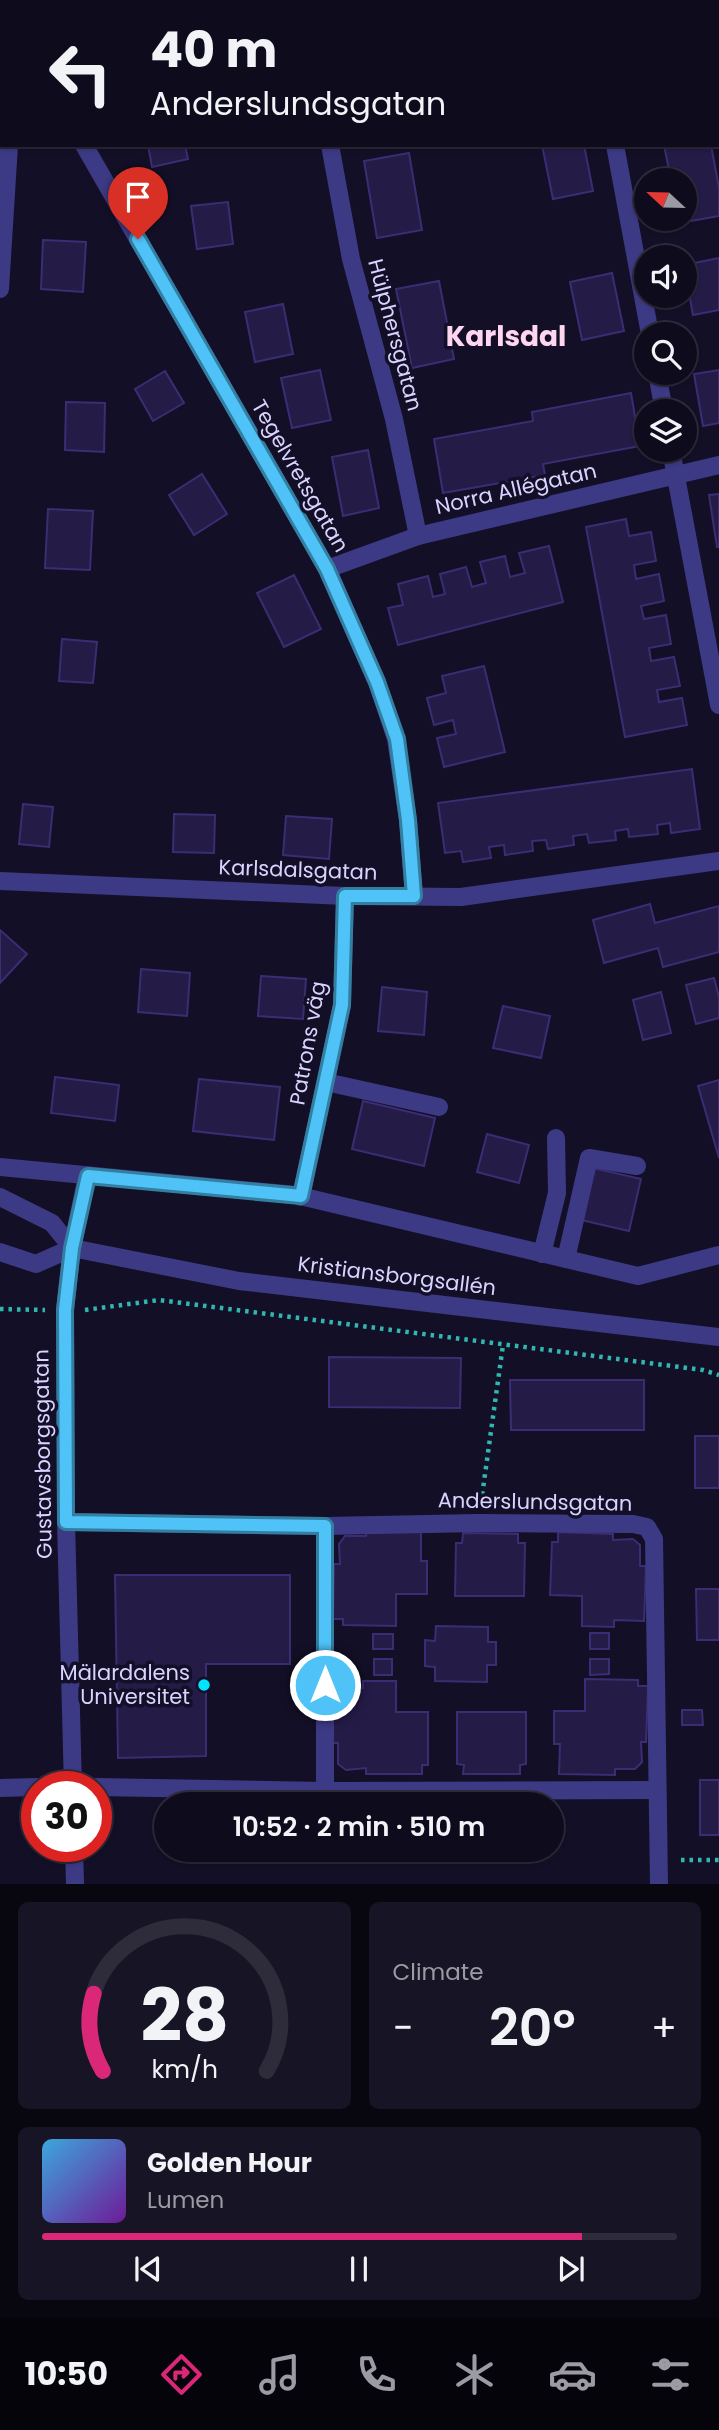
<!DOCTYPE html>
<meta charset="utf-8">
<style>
body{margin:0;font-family:Poppins,sans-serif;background:#171425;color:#f1f3f6;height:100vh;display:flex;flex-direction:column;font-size:26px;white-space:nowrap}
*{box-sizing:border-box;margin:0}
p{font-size:23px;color:#9b9ba3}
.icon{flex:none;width:38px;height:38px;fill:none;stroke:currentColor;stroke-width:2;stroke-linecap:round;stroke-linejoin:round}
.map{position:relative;height:1884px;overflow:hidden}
.sheet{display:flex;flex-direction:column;gap:18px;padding:18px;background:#08060f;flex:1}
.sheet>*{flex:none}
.banner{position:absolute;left:0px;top:0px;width:719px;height:147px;box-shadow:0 2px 5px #0004,0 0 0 2px #2e2b3b;background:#0e0b1c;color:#f1f3f6;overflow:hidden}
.needle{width:46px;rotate:292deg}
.controls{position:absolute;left:634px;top:168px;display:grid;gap:14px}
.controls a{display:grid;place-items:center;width:63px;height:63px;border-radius:50%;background:#0e0b1c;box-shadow:0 2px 5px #0004,0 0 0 2px #2e2b3b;font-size:35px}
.speed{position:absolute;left:21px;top:1771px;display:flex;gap:14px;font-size:35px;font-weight:700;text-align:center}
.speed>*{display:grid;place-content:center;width:91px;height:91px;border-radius:50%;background:#0e0b1c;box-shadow:0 2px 5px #0004,0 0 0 2px #2e2b3b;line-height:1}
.speed .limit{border:10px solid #d22;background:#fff;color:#111}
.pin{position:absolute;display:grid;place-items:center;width:60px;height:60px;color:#fff;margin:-72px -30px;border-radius:50% 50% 50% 0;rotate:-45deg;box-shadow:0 0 7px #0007}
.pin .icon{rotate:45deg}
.me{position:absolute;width:77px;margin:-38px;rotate:0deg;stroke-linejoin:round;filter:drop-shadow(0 0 5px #0008)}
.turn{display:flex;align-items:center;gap:24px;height:147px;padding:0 35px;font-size:32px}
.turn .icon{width:91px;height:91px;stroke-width:2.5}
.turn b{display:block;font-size:49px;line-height:60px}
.big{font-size:52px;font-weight:600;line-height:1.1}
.sheet .card{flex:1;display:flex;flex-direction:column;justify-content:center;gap:10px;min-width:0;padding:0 24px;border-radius:10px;background:#171425}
.sheet .dial{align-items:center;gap:0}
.dial svg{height:182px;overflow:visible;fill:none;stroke:#2e2b3b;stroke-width:7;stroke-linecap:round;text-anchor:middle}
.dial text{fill:#f1f3f6;stroke:none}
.song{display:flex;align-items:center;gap:21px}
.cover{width:84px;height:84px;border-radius:10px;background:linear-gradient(135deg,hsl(200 70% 55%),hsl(280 70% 35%))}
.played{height:7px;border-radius:4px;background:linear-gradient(90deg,#db2777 85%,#2e2b3b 85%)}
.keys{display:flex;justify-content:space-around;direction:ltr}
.heat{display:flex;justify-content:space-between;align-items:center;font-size:38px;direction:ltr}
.sheet .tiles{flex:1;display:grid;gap:18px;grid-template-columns:1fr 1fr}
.card:last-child{grid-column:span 2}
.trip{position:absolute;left:154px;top:1792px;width:410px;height:70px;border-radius:35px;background:#0e0b1c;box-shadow:0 2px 5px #0004,0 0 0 2px #2e2b3b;font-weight:600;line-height:70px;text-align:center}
.dock{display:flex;height:112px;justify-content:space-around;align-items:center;background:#06040b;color:#9b9ba3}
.dock .icon{width:49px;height:49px}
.dock .selected{color:#db2777}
.dock b{font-size:32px;color:#f1f3f6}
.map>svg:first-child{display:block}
.building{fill:#241b47;stroke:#3b2d73;stroke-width:2}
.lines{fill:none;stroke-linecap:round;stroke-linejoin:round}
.path{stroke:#2fb8b0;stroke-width:4.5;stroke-dasharray:3.5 5;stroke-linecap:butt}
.minor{stroke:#3d3a85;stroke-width:18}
.route-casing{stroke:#337fa1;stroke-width:18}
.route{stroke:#4fc3f7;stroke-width:12}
.poi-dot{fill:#00e5ff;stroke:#130f26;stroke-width:2.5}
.labels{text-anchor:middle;stroke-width:7;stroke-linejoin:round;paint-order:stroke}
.street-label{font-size:21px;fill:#d9d4ff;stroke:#130f26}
.poi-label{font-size:21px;fill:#d9d4ff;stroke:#130f26;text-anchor:end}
.district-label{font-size:28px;font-weight:bold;fill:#ffd6f0;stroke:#130f26}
</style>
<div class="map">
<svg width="719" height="1884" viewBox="0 0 719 1884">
<rect width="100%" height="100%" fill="#130f26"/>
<!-- building -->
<g class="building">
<polygon points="0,0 67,0 67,2 2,2 0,42"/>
<polygon points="148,145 185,145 188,159 152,167"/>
<polygon points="542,145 584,145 593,191 553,199"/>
<polygon points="664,145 711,145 719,188 719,216 679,223 679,219 684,219 684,180 671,180"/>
<polygon points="409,153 422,230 377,238 364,161"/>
<polygon points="228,202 233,244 197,249 191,206"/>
<polygon points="43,240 86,242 83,292 41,289"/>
<polygon points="719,258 719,310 693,315 684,265"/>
<polygon points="612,273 624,331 582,340 570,282"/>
<polygon points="439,281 454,359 412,368 396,289"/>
<polygon points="283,304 293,354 255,362 245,312"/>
<polygon points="320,370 331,420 292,428 281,378"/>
<polygon points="719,370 719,423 703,426 694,374"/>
<polygon points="165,371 184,403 153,421 135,389"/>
<polygon points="631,393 640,446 543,464 545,475 443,493 434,439 533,421 532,412"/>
<polygon points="66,402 105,403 104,452 65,450"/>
<polygon points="368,450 379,508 343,516 332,457"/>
<polygon points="202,474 227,514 194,535 169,495"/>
<polygon points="719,494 719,547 717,547 709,495"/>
<polygon points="48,509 93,511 90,570 45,568"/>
<polygon points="626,519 629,536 651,532 656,561 634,565 636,579 659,574 664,601 641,606 644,619 666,615 671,644 649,648 651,661 674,657 680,686 657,690 659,702 682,698 687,725 625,737 586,527"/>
<polygon points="549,546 563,602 398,645 388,608 403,605 398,584 428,576 433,597 445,594 440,574 466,567 472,587 486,583 480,562 505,556 510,577 525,573 519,553"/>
<polygon points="294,575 321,629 284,647 257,593"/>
<polygon points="62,639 97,642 93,683 59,681"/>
<polygon points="484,666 505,752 444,767 437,738 456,734 453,720 434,725 427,698 446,693 442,676"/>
<polygon points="692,769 700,829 671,833 670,823 657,825 658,834 629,837 628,829 615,831 616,840 589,843 587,834 573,836 574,845 548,849 546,840 532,841 533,851 505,855 504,845 489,847 491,858 463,862 461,851 445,853 438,803"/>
<polygon points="23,804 53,807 49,847 19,844"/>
<polygon points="174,814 215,815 214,853 173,852"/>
<polygon points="286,816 332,819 329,859 283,855"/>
<polygon points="650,904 655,923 719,906 719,952 663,967 658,948 604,963 593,920"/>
<polygon points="0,930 27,954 0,983"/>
<polygon points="141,969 190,973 187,1016 138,1012"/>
<polygon points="261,976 306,979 303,1019 258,1016"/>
<polygon points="714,978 719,997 719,1018 696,1024 686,985"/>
<polygon points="382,987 427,992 424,1035 378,1031"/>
<polygon points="661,992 671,1033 643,1040 633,1000"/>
<polygon points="503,1006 550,1016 541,1058 493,1048"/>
<polygon points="55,1077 119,1085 115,1121 51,1113"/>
<polygon points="199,1079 280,1087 274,1140 193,1131"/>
<polygon points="719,1080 719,1158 698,1086"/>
<polygon points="363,1101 435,1118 424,1166 352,1149"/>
<polygon points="487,1134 529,1145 519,1183 477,1172"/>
<polygon points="593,1168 641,1179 629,1231 581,1220"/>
<polygon points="329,1357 461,1358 460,1408 329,1407"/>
<polygon points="510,1380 644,1380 644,1430 511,1430"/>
<rect x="695" y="1436" width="24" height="52"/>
<polygon points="366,1531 421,1531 421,1561 427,1561 427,1594 396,1594 396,1626 343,1625 343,1619 333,1619 334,1564 340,1564 339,1544 345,1536 366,1536"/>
<polygon points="558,1532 613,1534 613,1540 633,1539 640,1545 640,1566 646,1566 644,1621 614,1620 614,1627 582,1626 582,1596 550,1595 552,1542 558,1542"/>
<polygon points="463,1533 518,1534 518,1543 525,1543 524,1596 455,1596 456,1543 462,1543"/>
<polygon points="115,1575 290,1575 290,1664 206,1664 206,1756 118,1758"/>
<polygon points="696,1589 719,1589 719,1640 697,1640"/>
<polygon points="436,1626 488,1627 488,1642 496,1642 496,1665 487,1665 487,1682 435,1681 435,1667 425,1666 425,1640 435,1641"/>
<rect x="590" y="1633" width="19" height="16"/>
<rect x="373" y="1634" width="20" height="15"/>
<rect x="374" y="1659" width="18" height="16"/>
<polygon points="590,1659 609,1659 609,1674 590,1675"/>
<polygon points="585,1679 638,1680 638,1686 648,1686 646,1742 641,1742 642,1762 635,1769 615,1769 615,1775 559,1774 560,1744 554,1744 554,1711 585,1711"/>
<polygon points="363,1681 396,1681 396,1712 428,1712 428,1765 422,1765 422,1774 366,1774 366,1768 346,1770 338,1764 338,1743 333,1743 333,1688 363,1688"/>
<polygon points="682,1710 702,1710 703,1725 682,1725"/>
<polygon points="457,1712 526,1712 526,1764 520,1765 520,1774 463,1774 464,1765 457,1764"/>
<rect x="700" y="1780" width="19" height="55"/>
</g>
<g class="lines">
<!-- path -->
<g class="path">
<polyline points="0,1309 45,1310"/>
<polyline points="85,1310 159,1300 703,1370 719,1375"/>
<polyline points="481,1503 503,1345"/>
<polyline points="681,1860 719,1860"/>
</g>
<!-- minor -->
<g class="minor">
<polyline points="306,0 306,2"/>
<polyline points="589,0 590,2"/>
<polyline points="147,2 148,0"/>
<polyline points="0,86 2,87"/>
<polyline points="84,145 327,569 377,682 396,739 408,820 414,896"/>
<polyline points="330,145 351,259 394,419 418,536"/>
<polyline points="615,145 650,334"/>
<polyline points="0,289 9,145"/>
<polyline points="657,373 664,411"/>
<polyline points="671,450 719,705"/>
<polyline points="327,569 418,536 719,465"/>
<polyline points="0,881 345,896 461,897 719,861"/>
<polyline points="326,1082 439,1107"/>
<polyline points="0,1167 296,1195 638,1276 719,1255"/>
<polyline points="0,1197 52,1223 72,1248"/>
<polyline points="301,1197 342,1005 345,896"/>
<polyline points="0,1252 36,1264 72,1248 239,1281 719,1337"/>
<polyline points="542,1254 557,1193 556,1138"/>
<polyline points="566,1259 589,1158 637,1166"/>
<polyline points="66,1522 325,1526"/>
<polyline points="73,1787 66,1522 65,1310 72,1248 87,1176"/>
<polyline points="96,1787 325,1791 657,1790"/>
<polyline points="0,1788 37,1787"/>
<polyline points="325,1791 325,1526 478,1523 633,1524 647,1527 654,1539 659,1884"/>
<polyline points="74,1846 75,1884"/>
</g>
</g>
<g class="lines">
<defs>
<polyline id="route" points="138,239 327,569 377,682 397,739 408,820 414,896 345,896 342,1005 301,1196 88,1176 72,1248 65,1310 66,1522 325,1526 325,1685"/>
</defs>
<!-- route casing -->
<use href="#route" class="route-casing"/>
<!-- route -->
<use href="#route" class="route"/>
</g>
<!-- markers -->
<circle class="poi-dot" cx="204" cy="1685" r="7"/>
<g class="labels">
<!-- street labels -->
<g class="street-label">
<text transform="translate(395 335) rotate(75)" y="7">Hülphersgatan</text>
<text transform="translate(300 476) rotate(60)" y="7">Tegelvretsgatan</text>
<text transform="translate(516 489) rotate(-13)" y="7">Norra Allégatan</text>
<text transform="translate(298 870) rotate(2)" y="7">Karlsdalsgatan</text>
<text transform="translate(308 1043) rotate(-80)" y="7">Patrons väg</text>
<text transform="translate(397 1276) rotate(7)" y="7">Kristiansborgsallén</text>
<text transform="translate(43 1454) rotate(-91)" y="7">Gustavsborgsgatan</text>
<text transform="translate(535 1502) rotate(1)" y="7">Anderslundsgatan</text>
</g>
<!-- poi labels -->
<g class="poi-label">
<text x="190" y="1680">Mälardalens<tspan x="190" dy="24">Universitet</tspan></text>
</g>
<!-- district labels -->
<g class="district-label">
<text x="506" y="346">Karlsdal</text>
</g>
</g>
</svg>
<div class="controls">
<a><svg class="needle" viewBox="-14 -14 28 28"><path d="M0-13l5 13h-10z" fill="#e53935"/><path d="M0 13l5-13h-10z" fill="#9b9ba3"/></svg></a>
<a><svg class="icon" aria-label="sound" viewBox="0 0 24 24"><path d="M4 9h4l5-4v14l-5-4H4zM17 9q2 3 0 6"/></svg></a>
<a><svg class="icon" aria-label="search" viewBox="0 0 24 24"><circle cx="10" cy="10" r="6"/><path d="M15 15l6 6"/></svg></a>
<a><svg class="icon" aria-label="layers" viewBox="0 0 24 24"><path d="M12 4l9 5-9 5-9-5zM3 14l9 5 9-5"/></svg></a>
</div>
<div class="speed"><div class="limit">30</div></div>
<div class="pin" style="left:138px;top:239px;background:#d93025"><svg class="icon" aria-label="arrive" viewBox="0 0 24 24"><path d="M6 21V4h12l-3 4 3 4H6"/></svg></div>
<svg class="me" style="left:325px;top:1685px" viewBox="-20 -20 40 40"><circle r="17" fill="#4fc3f7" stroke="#fff" stroke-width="3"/><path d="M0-11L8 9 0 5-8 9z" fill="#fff"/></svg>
<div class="trip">10:52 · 2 min · 510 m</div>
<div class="banner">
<div class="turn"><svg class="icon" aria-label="left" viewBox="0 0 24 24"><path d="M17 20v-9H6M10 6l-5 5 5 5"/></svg><div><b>40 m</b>Anderslundsgatan</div></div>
</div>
</div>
<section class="sheet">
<div class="tiles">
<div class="card dial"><svg viewBox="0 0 100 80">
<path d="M14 69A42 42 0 1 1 86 69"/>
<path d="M14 69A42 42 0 0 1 10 35" stroke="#db2777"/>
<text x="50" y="56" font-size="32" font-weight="700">28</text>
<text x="50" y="72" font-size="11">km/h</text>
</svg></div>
<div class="card"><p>Climate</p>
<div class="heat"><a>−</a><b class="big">20°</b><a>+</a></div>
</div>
<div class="card">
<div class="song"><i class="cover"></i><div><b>Golden Hour</b><p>Lumen</p></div></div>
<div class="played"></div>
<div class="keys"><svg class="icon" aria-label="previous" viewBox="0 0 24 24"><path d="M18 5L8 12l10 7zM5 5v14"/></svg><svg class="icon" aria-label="pause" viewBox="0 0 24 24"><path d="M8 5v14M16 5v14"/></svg><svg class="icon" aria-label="next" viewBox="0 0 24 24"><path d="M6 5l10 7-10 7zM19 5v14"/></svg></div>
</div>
</div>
</section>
<nav class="dock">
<b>10:50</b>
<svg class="icon selected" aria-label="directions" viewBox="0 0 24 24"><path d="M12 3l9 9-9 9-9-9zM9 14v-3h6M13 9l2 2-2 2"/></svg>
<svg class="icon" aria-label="music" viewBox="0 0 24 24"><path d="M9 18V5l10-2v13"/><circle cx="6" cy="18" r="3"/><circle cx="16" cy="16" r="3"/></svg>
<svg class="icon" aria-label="phone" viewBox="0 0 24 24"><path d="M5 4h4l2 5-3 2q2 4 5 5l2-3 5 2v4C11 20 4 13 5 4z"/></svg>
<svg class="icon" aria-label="climate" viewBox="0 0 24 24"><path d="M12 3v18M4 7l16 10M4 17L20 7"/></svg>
<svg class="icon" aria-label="car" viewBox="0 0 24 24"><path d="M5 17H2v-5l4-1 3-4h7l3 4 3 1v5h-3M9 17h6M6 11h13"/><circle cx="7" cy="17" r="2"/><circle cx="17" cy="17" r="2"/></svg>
<svg class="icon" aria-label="filters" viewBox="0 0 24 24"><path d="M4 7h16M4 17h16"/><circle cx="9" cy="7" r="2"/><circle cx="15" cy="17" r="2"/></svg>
</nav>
